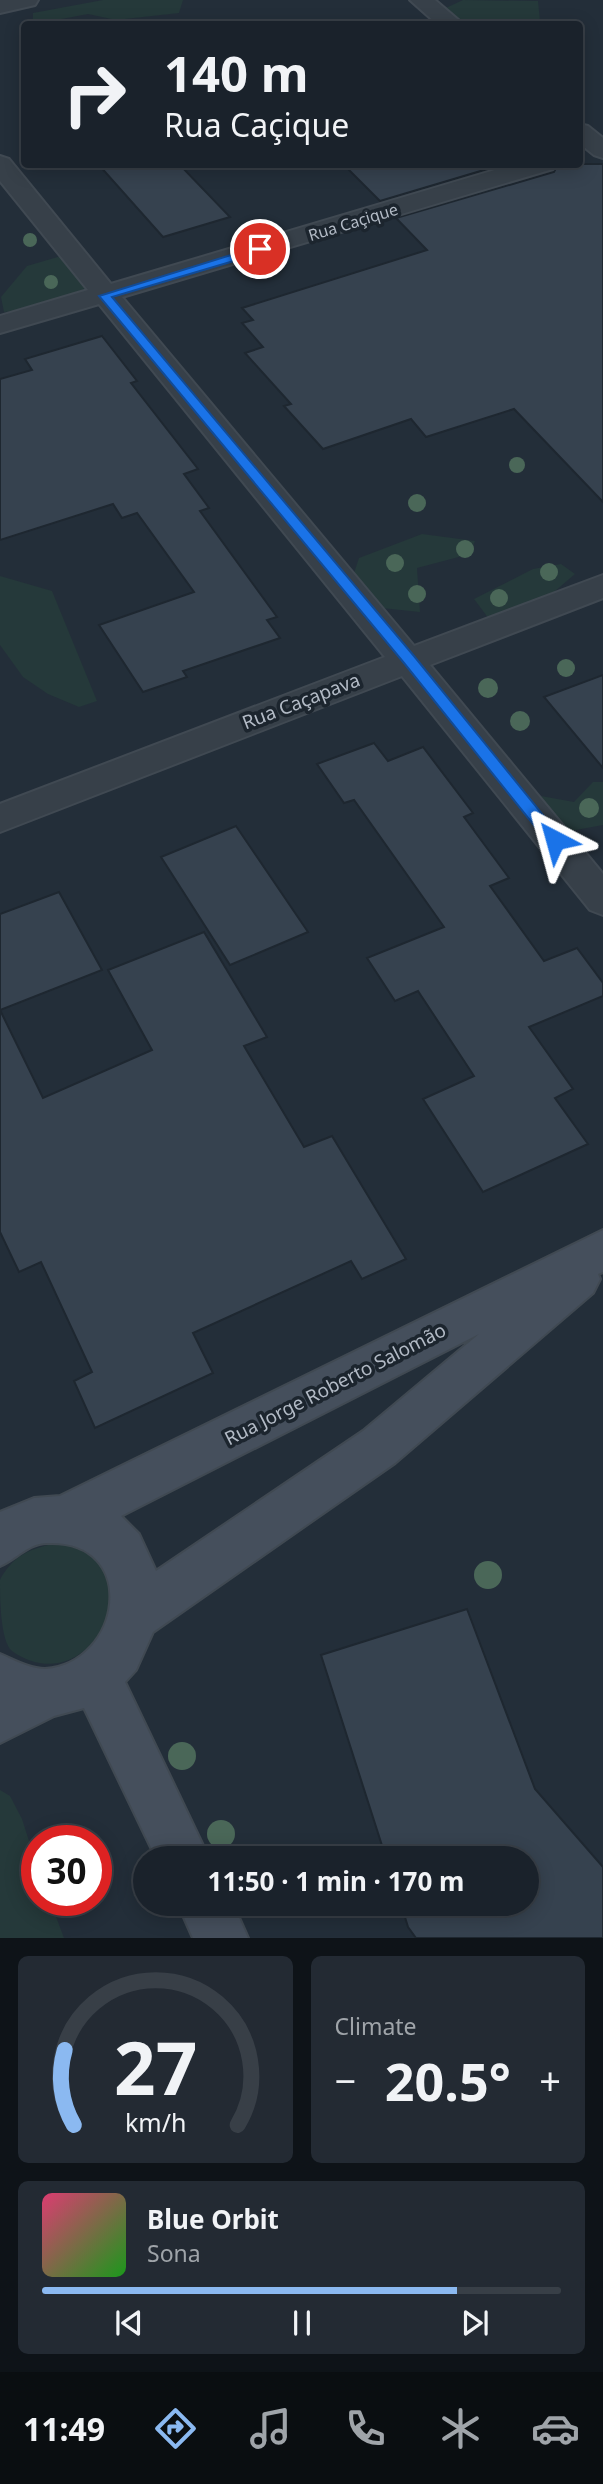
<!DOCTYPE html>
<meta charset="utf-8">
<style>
body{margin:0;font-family:"Noto Sans",sans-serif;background:#232a33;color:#f1f3f6;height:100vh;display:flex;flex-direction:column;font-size:26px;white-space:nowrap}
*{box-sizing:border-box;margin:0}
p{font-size:23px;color:#9fa4a9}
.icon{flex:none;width:38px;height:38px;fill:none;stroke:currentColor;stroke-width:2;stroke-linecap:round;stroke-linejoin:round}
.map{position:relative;height:1938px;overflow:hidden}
.details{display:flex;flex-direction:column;gap:18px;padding:18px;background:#0e1318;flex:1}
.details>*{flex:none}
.banner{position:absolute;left:21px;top:21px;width:562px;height:147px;border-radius:7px;box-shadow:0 4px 18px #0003,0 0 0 2px #383f47;background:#1a222b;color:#f1f3f6;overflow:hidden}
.speed{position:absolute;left:21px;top:1825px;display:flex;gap:14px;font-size:35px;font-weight:700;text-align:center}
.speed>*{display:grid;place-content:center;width:91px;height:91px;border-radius:50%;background:#1a222b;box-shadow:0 4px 18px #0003,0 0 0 2px #383f47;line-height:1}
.speed .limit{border:10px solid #d22;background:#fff;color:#111}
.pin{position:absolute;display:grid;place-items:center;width:60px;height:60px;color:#fff;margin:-30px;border:4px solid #fff;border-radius:50%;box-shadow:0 2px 7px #0007}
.me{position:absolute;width:77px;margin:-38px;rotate:321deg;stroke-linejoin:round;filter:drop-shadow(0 0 5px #0008)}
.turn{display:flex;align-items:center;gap:24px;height:147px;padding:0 28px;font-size:32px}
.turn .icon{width:91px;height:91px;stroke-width:2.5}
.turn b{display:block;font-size:49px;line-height:60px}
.big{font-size:52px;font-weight:700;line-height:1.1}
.details .card{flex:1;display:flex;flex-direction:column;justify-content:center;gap:10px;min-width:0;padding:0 24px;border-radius:10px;background:#232a33}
.details .dial{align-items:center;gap:0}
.dial svg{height:182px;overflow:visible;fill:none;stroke:#383f47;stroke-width:7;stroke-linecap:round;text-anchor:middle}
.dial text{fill:#f1f3f6;stroke:none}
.song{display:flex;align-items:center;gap:21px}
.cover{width:84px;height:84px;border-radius:10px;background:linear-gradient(135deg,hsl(340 70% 55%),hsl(120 70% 35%))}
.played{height:7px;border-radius:4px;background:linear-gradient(90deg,#8bb9f1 80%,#383f47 80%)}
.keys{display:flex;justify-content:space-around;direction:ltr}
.heat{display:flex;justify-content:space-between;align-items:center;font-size:38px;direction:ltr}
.details .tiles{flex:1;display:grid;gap:18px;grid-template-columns:1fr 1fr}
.card:last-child{grid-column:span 2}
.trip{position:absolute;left:133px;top:1846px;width:406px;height:70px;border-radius:35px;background:#1a222b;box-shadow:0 4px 18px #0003,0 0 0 2px #383f47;font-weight:700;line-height:70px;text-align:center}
.dock{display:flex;height:112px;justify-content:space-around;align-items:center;background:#0a0e11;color:#9fa4a9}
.dock .icon{width:49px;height:49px}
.dock .on{color:#8bb9f1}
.dock b{font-size:32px;color:#f1f3f6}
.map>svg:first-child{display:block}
.green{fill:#25393a}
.building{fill:#36424f;stroke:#1e2730;stroke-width:2}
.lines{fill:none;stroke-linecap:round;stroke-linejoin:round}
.street-casing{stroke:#404952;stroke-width:4}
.secondary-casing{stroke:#404952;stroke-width:4}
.street{fill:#374049;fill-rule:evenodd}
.secondary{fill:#454f5c;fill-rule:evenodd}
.tree{fill:#4a6758}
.route{fill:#1a73e8;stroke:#114b97;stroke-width:2}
.labels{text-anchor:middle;stroke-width:7;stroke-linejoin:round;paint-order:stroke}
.far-street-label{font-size:16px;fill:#b2bac5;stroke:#1c252e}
.street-label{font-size:19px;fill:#b2bac5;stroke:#1c252e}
</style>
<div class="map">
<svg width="603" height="1938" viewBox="0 0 603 1938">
<rect width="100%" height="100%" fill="#232e39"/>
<!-- green -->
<g class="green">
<polygon points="103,0 183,0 179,13 116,20 88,14 46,22 33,20 33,13"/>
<polygon points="463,0 538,1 540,21 435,24 433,14"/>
<path d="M61,256l31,19c-13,36 -56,34 -88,37l-3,-15 26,-31z"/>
<polygon points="422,534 475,541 470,554 417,568 420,612 382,608 350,585 359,558"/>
<polygon points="561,564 575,574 520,621 489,619 474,599 533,569"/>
<polygon points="0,576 52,591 97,701 79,707 48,694 23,677 0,645"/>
<polygon points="593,782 603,782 603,825 565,832 545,821 541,796 574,802"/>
<path d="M55,1543c110,15 37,165 -43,108 -12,-10 -12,-55 -12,-71 2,-5 8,-13 12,-17 11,-12 28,-16 43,-20z"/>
<polygon points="0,1790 10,1796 22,1819 37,1866 37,1900 50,1901 64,1938 0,1938"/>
</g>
<!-- building -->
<g class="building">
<polygon points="98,164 179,164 230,217 163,237"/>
<polygon points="343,164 504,164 380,201"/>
<polygon points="558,164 603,164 603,502 514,409 426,437 411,419 323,449 284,406 291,404 245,353 263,347 242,323 253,320 242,308 427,250 396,218 554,172"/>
<polygon points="102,336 137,381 131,383 198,469 184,474 209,508 200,511 277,617 267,620 280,638 183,671 187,677 143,692 99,625 194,592 137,513 122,518 113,504 0,540 0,379 32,370 25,359"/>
<polygon points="603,675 603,768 544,697"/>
<polygon points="374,743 388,761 423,747 473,813 464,817 509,878 490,886 544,961 577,948 603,983 603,996 529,1027 573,1089 555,1098 588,1144 483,1192 423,1099 474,1076 418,991 395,1001 367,958 444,927 354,800 344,803 317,764"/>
<polygon points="236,826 308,932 230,965 161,857"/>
<polygon points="59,892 102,970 0,1010 43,1098 152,1050 108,970 204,932 267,1037 244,1046 304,1147 332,1136 406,1259 362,1279 351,1261 193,1333 213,1373 95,1428 74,1381 92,1372 41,1262 19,1272 0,1232 0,914"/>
<polygon points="467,1609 535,1789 603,1867 603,1938 416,1938 408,1927 401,1904 527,1904 527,1858 386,1858 321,1655"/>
</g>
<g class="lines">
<defs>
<g id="street">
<polygon points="0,0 38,0 35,5 0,13"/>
<polygon points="410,0 435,0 463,24 437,24"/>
<polygon points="579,124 588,126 603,138 603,158 594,155 579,143"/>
<polygon points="0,156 9,159 111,284 515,164 556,164 553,169 122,297 414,646 603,575 603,598 430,665 603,874 603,915 590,910 402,676 0,832 0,804 385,657 99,304 0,333 0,316 88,290 0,181"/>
</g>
<g id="secondary">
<path d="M603,1230v42l-5,2 2,5 -7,14 -198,170 -242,169 -17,38 -11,12 84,176h-53l-72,-150 -30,8 -54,27v-89c14,6 30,15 45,15 77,-5 96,-130 2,-126 -18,0 -31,16 -47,23v-54l34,-14 26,-2zM479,1334l-116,97 -207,140 -17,-37 -18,-18z"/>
<polygon points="178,1904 233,1904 248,1938 193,1938"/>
</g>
</defs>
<!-- street casing -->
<use href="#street" class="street-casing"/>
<!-- secondary casing -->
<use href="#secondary" class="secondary-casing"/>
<!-- street -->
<use href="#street" class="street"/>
<!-- secondary -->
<use href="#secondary" class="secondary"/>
</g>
<!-- trees -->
<g class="tree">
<circle cx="30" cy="240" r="7"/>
<circle cx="51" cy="282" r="7"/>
<circle cx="517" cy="465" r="8"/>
<circle cx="417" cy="503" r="9"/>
<circle cx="465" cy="549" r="9"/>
<circle cx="395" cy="563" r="9"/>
<circle cx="549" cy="572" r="9"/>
<circle cx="417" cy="594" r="9"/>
<circle cx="499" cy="598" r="9"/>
<circle cx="566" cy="668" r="9"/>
<circle cx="488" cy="688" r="10"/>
<circle cx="520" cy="721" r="10"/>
<circle cx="589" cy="808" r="10"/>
<circle cx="488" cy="1575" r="14"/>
<circle cx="182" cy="1756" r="14"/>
<circle cx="221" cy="1834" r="14"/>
</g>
<!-- route -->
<polygon class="route" points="260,246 265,249 264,252 112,297 414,656 560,836 560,844 549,844 404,663 99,296"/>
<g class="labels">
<!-- far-street labels -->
<g class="far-street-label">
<text transform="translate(353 222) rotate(-17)" y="6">Rua Caçique</text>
</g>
<!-- street labels -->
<g class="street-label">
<text transform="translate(301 701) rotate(-21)" y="7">Rua Caçapava</text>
<text transform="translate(335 1384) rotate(-27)" y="7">Rua Jorge Roberto Salomão</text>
</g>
</g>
</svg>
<div class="speed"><div class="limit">30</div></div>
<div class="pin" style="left:260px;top:249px;background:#d93025"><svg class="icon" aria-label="arrive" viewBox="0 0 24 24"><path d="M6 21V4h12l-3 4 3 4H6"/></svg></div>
<svg class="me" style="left:555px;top:840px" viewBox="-20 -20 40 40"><path d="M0-17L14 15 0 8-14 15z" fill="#1a73e8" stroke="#fff" stroke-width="4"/></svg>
<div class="trip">11:50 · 1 min · 170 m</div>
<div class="banner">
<div class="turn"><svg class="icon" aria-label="right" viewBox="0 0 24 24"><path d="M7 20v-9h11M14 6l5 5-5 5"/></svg><div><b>140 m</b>Rua Caçique</div></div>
</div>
</div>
<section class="details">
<div class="tiles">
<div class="card dial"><svg viewBox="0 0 100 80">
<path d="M14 69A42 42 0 1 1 86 69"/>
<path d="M14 69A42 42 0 0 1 10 36" stroke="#8bb9f1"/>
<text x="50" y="56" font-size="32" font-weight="700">27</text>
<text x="50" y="72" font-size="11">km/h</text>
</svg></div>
<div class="card"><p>Climate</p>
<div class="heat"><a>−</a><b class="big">20.5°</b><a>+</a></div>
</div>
<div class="card">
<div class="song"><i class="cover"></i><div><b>Blue Orbit</b><p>Sona</p></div></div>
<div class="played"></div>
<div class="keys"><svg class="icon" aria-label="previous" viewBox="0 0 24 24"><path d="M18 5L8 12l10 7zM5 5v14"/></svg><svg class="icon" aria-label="pause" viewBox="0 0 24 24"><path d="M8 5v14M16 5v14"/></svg><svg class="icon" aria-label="next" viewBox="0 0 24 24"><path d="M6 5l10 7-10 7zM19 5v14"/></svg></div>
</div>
</div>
</section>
<nav class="dock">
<b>11:49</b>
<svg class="icon on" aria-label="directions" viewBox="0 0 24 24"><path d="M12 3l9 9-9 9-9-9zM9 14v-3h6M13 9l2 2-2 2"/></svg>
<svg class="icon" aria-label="music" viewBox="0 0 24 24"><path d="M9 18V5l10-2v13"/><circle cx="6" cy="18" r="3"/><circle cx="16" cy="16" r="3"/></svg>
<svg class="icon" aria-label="phone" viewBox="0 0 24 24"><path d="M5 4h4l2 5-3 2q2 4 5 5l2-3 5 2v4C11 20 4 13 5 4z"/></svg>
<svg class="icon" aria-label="climate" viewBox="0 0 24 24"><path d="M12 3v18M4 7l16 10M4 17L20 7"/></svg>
<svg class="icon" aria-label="car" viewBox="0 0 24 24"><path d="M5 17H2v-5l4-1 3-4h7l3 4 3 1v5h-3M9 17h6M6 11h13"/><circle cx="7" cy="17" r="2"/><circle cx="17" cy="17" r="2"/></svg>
</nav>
